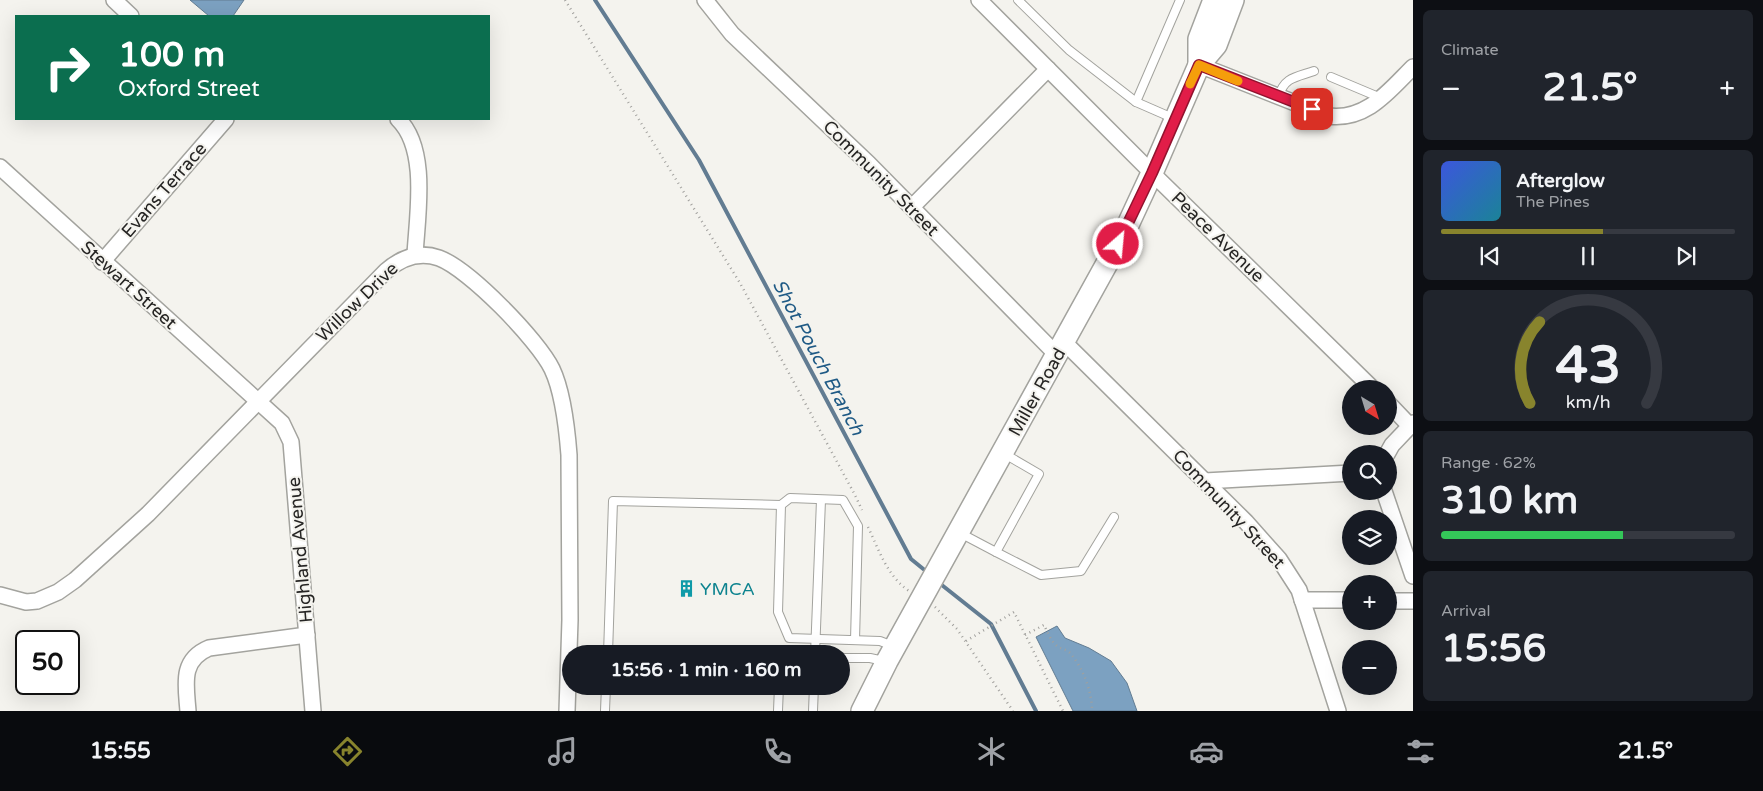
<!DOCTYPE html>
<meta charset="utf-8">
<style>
body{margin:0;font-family:"Varela Round",sans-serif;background:#20242c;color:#f1f3f6;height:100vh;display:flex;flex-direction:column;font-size:19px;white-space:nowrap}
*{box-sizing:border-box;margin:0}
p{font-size:16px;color:#9ea1a6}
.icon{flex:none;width:28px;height:28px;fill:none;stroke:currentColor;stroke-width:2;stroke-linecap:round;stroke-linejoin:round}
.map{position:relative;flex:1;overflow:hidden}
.drawer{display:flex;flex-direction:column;gap:10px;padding:10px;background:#0d0f14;width:350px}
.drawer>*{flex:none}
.banner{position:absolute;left:15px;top:15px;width:475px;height:105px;border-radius:0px;box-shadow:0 5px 20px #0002;background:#0b6e4f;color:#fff;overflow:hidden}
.needle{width:32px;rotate:142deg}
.controls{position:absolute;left:1342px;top:380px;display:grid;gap:10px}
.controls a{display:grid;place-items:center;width:55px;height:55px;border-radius:50%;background:#171b24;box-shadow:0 5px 20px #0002;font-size:25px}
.speed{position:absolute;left:15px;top:630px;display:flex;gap:10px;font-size:25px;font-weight:700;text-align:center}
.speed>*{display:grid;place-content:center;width:65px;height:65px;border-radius:50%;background:#171b24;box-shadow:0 5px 20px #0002;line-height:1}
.speed .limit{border:2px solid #111;border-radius:8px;background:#fff;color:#111}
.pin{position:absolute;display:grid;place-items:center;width:42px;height:42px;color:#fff;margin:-21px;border-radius:10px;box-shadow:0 2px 8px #0006}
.me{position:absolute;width:55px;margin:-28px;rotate:27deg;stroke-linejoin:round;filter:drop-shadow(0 0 4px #0008)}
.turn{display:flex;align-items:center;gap:18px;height:105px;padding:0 20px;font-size:22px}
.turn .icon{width:65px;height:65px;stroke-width:2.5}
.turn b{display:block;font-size:35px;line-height:42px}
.big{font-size:38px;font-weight:700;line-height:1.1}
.drawer .tile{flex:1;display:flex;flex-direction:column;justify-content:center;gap:8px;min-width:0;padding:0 18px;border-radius:8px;background:#20242c}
.drawer .dial{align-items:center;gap:0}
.dial svg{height:130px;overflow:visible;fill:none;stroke:#363941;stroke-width:7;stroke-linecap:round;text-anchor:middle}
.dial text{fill:#f1f3f6;stroke:none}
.song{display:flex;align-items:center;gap:15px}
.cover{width:60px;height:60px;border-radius:8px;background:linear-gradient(135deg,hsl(230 70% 55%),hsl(190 70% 35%))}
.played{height:5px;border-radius:2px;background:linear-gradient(90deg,#88842d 55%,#363941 55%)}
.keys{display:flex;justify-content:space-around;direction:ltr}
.heat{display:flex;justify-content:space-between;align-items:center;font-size:28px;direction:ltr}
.charge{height:8px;border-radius:4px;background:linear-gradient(90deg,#34c759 62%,#363941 0)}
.trip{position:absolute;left:562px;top:645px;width:288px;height:50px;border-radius:25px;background:#171b24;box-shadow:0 5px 20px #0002;font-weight:700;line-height:50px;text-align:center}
.menu{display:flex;height:80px;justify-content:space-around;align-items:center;background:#090b0e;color:#9ea1a6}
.menu .icon{width:35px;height:35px}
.menu .active{color:#88842d}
.menu b{font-size:22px;color:#f1f3f6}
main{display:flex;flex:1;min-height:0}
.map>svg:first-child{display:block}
.water{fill:#7ca1c1;stroke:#627c92}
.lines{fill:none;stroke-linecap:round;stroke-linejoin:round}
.stream{stroke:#627c92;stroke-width:4}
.lane-casing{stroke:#a3a39e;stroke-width:10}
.street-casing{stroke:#a3a39e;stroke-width:18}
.secondary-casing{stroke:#a3a39e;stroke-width:24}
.path{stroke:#a1a09d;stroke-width:2.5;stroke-dasharray:1 4;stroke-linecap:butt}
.lane{stroke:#fff;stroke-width:8}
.street{stroke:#fff;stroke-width:15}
.secondary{stroke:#fff;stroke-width:21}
.route-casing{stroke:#92132f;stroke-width:12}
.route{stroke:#e11d48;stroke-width:9}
.slow{stroke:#f59e0b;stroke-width:9}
.labels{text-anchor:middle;stroke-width:4;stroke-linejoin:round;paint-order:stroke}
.street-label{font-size:18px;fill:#262524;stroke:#f4f3ee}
.culture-label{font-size:18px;fill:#0d838f;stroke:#f4f3ee;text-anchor:start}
.water-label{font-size:19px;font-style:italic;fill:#1f5a85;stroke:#f4f3ee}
</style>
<main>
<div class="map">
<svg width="1413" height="711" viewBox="0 0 1413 711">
<rect width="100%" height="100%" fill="#f4f3ee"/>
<!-- water -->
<g class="water">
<polygon points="190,0 244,0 233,16 209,16"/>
<polygon points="1057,626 1065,638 1089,648 1111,661 1127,683 1137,711 1073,711 1036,637"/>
</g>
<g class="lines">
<!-- stream -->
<g class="stream">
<polyline points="595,0 699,160 911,559 927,572"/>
<polyline points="938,582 991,624 1036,711"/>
</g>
<defs>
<g id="lane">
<polyline points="1018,0 1069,50 1136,102"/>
<polyline points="1331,77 1381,98"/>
<path d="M1279,96c5,-19 18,-19 35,-25"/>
<polyline points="1175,119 1136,102 1180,0"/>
<polyline points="1003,453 1039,474 996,552 1041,575 1081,571 1114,517"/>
<polyline points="781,505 778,612 789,638 880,641 893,646"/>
<polyline points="960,533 996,552"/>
<polyline points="608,654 613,501 781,505 790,498 843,500 858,526 855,640"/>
<polyline points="815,654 821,500"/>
<polyline points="841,658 870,658 884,661"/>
<polyline points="605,711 606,686"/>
<polyline points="778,711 779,686"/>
<polyline points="813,711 814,686"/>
</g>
<g id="street">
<polyline points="114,0 131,16"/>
<polyline points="705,0 732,34 869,164 1057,355"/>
<polyline points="979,0 1152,173 1373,389"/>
<path d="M1199,65l129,51c38,5 60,-24 85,-49"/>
<path d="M398,119c31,30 19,97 17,136"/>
<polyline points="0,167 282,423 291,442 313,711"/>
<polyline points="912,207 1048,69"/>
<polyline points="102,262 226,119"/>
<polyline points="1064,342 1246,522 1279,559 1299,590 1338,711"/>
<polyline points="1389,404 1410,426"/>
<polyline points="1387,454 1392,445 1413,423"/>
<polyline points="1205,481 1351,473"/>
<polyline points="1384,491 1413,576"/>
<path d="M0,595l26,7 11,-1 21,-9 17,-12 73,-66 238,-243c15,-13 33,-20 53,-13 30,11 99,82 113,111 11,23 15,60 17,86l1,165 -3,91"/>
<polyline points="1302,600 1351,600"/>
<polyline points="1389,601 1413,601"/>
<path d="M188,711c-2,-26 -8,-51 21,-63l98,-13"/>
</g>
<g id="secondary">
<polyline points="1199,65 1199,39 1214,0"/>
<polyline points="862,711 887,661 1126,229 1152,173 1199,65 1216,45 1233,0"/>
</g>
</defs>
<!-- lane casing -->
<use href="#lane" class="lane-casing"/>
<!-- street casing -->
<use href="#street" class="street-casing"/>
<!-- secondary casing -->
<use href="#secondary" class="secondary-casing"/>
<!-- path -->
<g class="path">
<polyline points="565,0 740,283 855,495 862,510"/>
<path d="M868,527c11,23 19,49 41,64"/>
<polyline points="935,607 957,629 1013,711"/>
<path d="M1025,635l19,-10c3,6 7,16 12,20 4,4 10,4 14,8 13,15 22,38 22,58"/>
<polyline points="966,641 1014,612 1063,711"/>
</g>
<!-- lane -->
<use href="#lane" class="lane"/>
<!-- street -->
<use href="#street" class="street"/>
<!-- secondary -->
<use href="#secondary" class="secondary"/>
</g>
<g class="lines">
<defs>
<polyline id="route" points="1118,244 1152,173 1199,65 1312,109"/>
</defs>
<!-- route casing -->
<use href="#route" class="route-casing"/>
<!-- route -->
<use href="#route" class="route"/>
<!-- slow -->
<polyline class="slow" points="1190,84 1199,65 1238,81"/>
</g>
<!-- icons -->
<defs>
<symbol id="building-bare" viewBox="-9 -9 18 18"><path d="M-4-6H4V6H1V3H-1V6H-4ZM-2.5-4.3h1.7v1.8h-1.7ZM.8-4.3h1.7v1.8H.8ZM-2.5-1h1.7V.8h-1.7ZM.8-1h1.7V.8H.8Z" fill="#0f9aa8" stroke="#f4f3ee" stroke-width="2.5" paint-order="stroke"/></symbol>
</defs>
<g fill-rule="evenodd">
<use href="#building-bare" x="674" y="576" width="25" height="25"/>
</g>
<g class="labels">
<!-- street labels -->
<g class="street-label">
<text transform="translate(881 178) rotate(45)" y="6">Community Street</text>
<text transform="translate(164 190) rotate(-49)" y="6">Evans Terrace</text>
<text transform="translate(1218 237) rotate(44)" y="6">Peace Avenue</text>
<text transform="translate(129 285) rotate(42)" y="6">Stewart Street</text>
<text transform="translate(357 302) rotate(-44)" y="6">Willow Drive</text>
<text transform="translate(1037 392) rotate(-61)" y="6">Miller Road</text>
<text transform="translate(1229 509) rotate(47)" y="6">Community Street</text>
<text transform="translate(300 550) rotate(-95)" y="6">Highland Avenue</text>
</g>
<!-- culture labels -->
<g class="culture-label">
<text x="700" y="595">YMCA</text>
</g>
<!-- water labels -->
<g class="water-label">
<text transform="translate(819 357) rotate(62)" y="7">Shot Pouch Branch</text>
</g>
</g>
</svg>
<div class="controls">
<a><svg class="needle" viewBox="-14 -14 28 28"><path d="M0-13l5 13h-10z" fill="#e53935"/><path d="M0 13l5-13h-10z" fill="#9ea1a6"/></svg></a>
<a><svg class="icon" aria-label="search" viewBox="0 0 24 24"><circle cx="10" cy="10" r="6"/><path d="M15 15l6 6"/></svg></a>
<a><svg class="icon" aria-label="layers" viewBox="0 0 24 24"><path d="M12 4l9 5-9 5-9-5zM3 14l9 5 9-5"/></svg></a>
<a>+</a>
<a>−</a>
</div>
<div class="speed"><div class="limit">50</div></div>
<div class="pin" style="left:1312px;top:109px;background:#d93025"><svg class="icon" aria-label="arrive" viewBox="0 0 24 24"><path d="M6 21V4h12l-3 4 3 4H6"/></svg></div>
<svg class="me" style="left:1118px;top:244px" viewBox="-20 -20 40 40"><circle r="17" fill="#e11d48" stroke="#fff" stroke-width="3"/><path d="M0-11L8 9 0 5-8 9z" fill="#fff"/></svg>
<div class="trip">15:56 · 1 min · 160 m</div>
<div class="banner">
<div class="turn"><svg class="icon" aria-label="right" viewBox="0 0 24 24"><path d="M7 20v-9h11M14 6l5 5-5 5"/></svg><div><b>100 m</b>Oxford Street</div></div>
</div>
</div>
<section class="drawer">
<div class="tile"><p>Climate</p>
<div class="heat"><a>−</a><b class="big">21.5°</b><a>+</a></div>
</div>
<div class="tile">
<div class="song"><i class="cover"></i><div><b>Afterglow</b><p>The Pines</p></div></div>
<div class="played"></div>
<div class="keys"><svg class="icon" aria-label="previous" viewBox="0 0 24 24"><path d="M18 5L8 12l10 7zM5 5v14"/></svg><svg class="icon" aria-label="pause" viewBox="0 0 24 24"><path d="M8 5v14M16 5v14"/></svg><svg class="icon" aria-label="next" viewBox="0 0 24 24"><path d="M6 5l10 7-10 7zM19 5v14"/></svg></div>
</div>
<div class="tile dial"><svg viewBox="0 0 100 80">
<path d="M14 69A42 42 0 1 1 86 69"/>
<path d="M14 69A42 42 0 0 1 20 19" stroke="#88842d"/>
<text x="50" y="56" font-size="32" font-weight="700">43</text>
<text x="50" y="72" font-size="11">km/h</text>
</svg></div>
<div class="tile"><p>Range · 62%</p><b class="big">310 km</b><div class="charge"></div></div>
<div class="tile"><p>Arrival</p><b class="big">15:56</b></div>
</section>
</main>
<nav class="menu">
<b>15:55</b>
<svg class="icon active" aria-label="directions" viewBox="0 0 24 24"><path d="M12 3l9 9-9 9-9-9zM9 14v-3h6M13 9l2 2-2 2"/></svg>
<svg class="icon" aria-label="music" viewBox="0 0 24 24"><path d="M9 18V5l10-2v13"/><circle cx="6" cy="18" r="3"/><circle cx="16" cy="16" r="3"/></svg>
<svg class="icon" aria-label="phone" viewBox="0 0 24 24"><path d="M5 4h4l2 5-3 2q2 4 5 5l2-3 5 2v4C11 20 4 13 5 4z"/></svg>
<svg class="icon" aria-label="climate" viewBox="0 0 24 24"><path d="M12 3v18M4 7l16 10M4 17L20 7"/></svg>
<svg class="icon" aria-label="car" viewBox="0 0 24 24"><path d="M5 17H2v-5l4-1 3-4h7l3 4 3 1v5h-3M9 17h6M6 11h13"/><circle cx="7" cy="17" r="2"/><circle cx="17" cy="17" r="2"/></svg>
<svg class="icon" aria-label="filters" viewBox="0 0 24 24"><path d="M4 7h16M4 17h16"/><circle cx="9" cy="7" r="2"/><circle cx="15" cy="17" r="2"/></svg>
<b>21.5°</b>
</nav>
